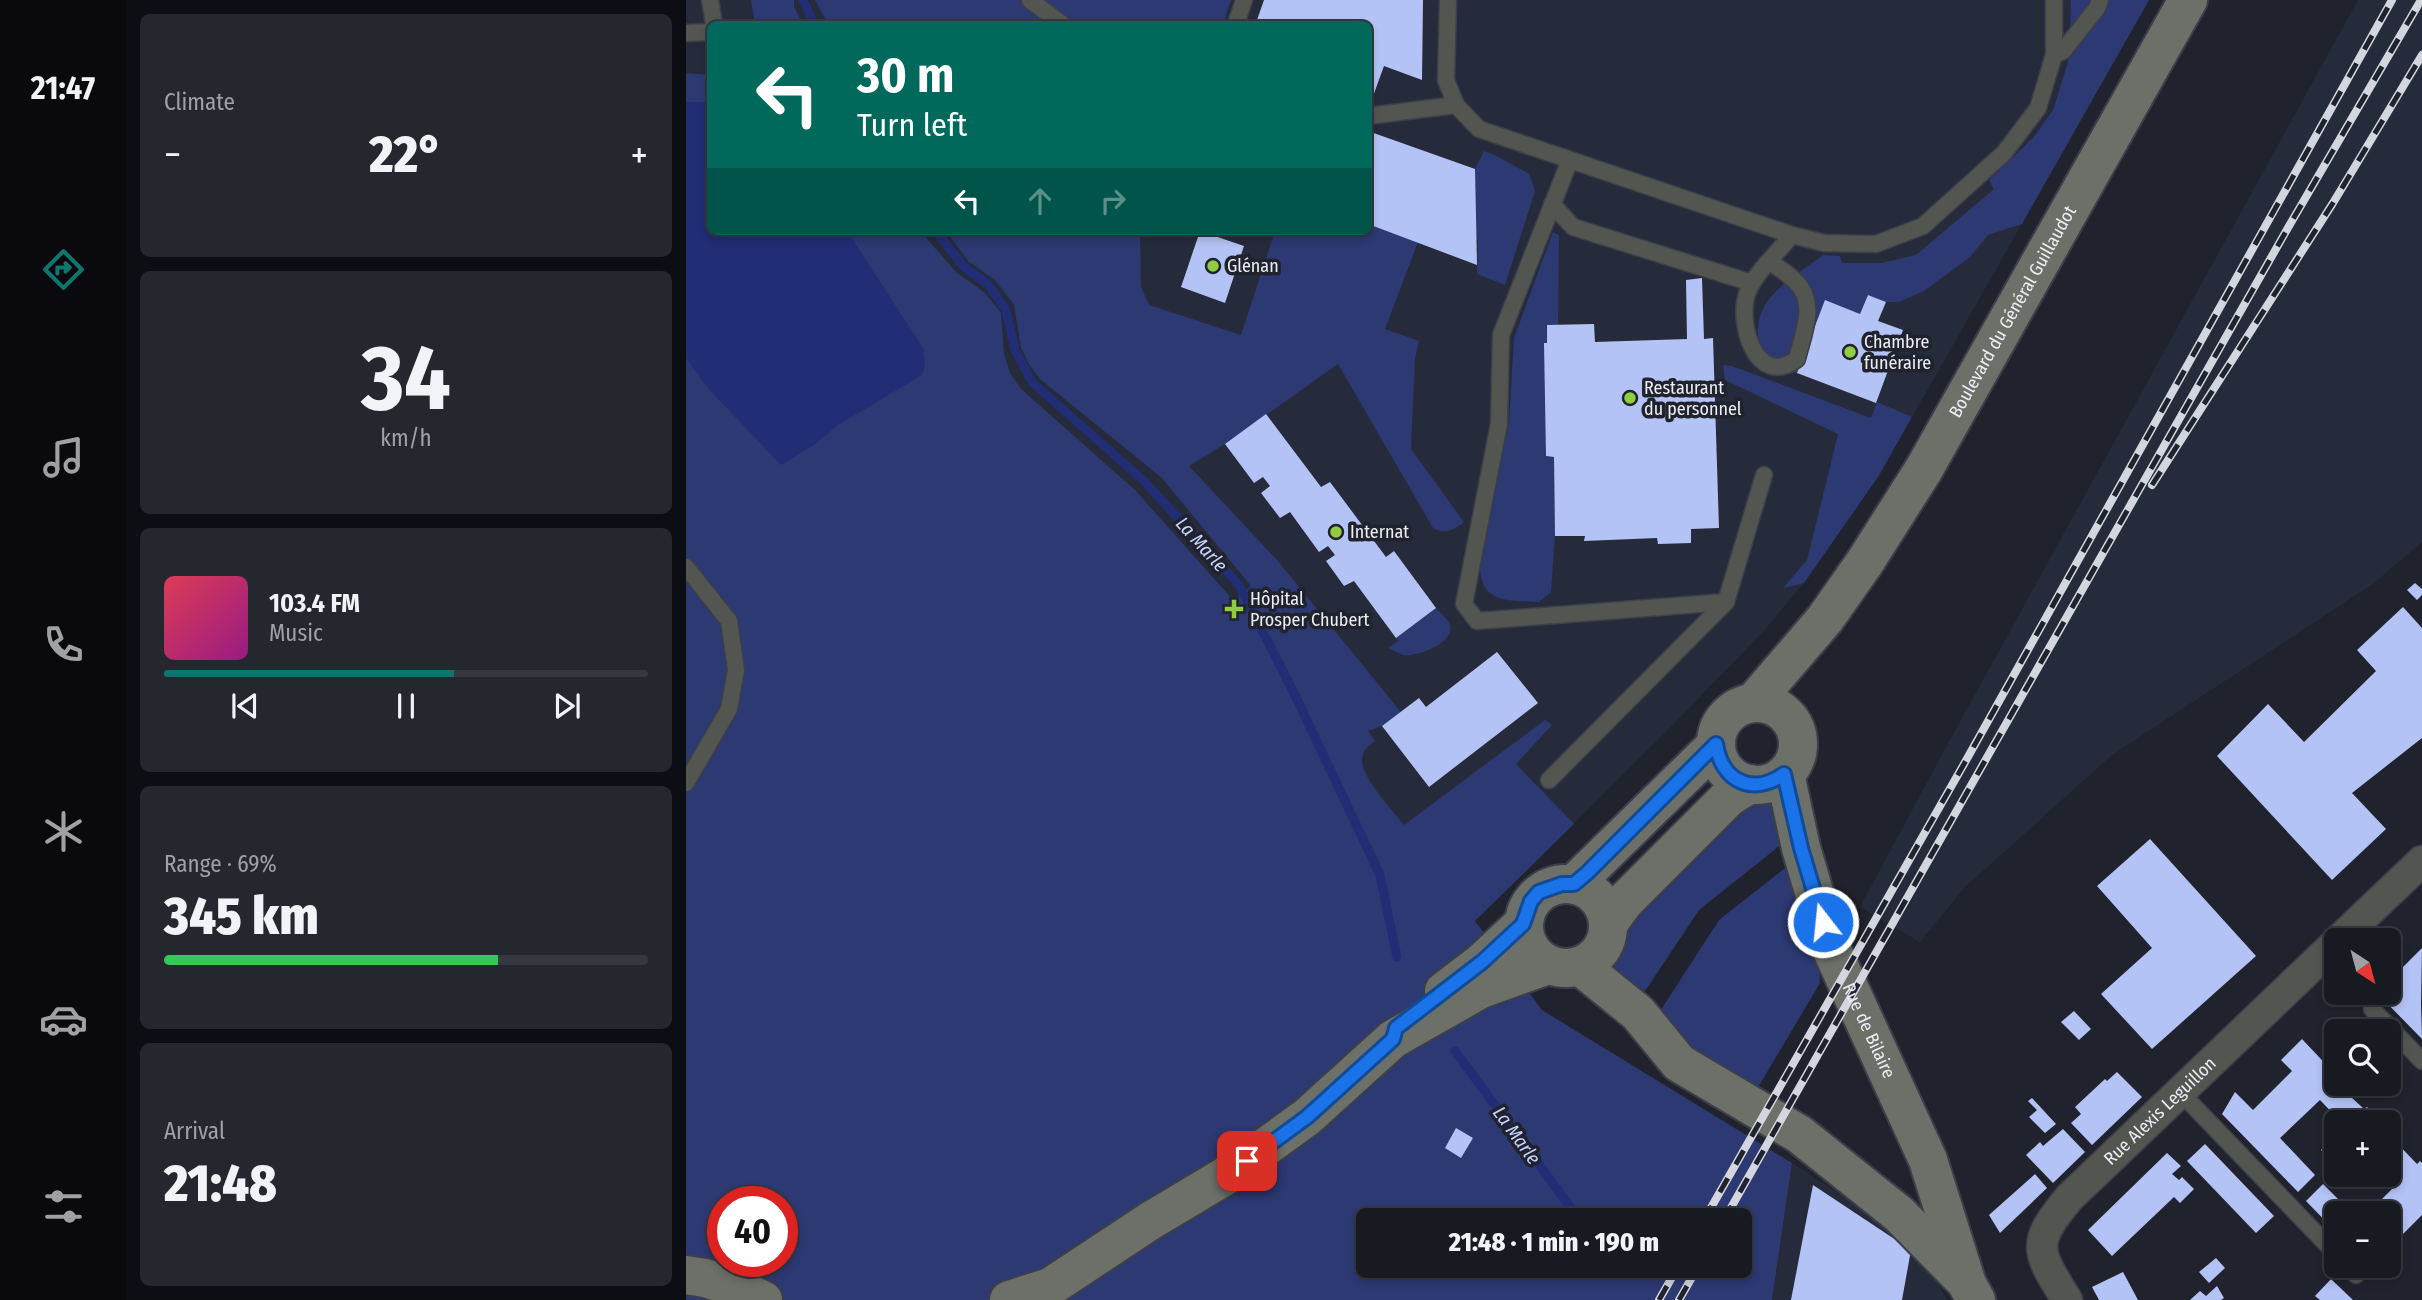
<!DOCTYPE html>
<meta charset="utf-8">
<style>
body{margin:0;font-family:"Fira Sans Condensed",sans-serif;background:#25272f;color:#f1f3f6;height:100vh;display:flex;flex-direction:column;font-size:26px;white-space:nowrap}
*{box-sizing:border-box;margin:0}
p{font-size:23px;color:#9fa1a5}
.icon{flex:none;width:38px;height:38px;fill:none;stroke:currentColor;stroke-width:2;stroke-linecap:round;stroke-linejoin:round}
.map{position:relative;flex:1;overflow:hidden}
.sheet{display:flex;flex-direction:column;gap:14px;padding:14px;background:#0d0e13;width:560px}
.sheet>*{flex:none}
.banner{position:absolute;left:21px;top:21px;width:665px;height:214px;border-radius:10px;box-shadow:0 4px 10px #0003,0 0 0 2px #363840;background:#00695c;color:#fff;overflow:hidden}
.needle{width:46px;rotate:144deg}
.controls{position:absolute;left:1638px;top:928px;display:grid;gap:14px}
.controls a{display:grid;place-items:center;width:77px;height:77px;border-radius:10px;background:#181a22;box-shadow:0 4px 10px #0003,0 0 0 2px #363840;font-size:35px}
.speed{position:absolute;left:21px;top:1186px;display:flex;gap:14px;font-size:35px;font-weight:700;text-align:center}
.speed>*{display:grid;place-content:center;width:91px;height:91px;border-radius:50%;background:#181a22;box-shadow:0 4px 10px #0003,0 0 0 2px #363840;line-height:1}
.speed .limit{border:10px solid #d22;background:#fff;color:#111}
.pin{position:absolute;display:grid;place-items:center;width:60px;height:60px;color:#fff;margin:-30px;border-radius:14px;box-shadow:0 4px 10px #0006}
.me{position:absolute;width:77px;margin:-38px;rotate:344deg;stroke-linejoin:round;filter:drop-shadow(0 0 5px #0008)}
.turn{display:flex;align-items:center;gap:24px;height:147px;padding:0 35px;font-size:32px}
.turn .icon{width:91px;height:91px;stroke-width:2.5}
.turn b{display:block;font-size:49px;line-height:60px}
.lanes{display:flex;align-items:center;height:66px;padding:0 35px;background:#0003;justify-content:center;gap:35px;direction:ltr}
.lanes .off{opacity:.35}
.big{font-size:52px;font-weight:800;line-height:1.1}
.sheet .tile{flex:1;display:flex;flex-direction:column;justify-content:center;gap:10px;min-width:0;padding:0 24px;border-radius:10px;background:#25272f}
.sheet .dial{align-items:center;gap:0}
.dial b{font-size:91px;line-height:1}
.song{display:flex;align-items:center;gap:21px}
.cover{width:84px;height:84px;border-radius:10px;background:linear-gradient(135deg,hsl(350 70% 55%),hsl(310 70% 35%))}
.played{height:7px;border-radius:4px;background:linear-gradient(90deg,#0f766e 60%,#363840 60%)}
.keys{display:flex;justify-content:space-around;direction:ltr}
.heat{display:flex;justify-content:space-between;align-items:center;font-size:38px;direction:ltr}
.charge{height:10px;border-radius:5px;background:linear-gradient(90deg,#34c759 69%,#363840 0)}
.trip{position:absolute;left:670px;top:1208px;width:396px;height:70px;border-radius:10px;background:#181a22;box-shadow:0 4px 10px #0003,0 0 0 2px #363840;font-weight:800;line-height:70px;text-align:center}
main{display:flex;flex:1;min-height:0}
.menu{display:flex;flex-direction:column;width:126px;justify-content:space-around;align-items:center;background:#0a0a0e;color:#9fa1a5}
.menu .icon{width:49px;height:49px}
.menu .current{color:#0f766e}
.menu b{font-size:32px;color:#f1f3f6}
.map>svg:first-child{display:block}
.built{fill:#262b3b;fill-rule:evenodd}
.green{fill:#2c3972;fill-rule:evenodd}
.water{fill:#212d74}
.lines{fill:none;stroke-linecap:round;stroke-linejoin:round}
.stream{stroke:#212d74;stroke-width:9}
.building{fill:#b3c3f5}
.lane-casing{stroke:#3c3f49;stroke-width:19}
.street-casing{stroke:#3c3f49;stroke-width:33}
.secondary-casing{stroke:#3c3f49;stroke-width:42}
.lane{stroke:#525550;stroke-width:16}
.street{stroke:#525550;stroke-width:30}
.secondary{stroke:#6c7068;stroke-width:38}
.rail-casing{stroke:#d3d6de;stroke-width:8}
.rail{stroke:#20232d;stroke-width:5;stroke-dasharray:16;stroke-linecap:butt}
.route-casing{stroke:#114b97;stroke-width:18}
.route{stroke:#1a73e8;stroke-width:12}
.poi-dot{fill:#91cd40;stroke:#20232d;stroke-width:2.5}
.labels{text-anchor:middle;stroke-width:7;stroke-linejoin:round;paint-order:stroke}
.poi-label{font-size:18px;fill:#ebeef5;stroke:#20232d;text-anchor:start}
.street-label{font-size:18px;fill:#ebeef5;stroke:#20232d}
.water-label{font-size:19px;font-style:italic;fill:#c7d4ff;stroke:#20232d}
</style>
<main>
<nav class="menu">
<b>21:47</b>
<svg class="icon current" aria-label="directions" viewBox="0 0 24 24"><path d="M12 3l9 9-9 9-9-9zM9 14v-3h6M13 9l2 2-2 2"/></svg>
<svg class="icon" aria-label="music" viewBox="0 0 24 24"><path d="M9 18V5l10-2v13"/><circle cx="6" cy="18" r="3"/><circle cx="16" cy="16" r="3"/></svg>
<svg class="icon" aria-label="phone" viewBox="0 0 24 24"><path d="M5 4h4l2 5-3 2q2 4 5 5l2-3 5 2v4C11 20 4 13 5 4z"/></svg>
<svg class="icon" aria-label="climate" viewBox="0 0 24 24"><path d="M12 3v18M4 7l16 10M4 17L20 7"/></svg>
<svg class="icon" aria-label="car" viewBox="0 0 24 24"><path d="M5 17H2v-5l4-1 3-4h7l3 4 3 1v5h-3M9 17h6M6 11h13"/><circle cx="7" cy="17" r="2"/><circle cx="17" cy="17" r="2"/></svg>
<svg class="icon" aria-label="filters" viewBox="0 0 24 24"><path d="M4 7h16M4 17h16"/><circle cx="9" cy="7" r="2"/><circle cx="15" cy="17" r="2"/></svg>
</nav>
<section class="sheet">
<div class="tile"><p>Climate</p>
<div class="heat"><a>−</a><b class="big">22°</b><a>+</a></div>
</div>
<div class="tile dial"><b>34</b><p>km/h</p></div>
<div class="tile">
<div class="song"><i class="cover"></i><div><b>103.4 FM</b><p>Music</p></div></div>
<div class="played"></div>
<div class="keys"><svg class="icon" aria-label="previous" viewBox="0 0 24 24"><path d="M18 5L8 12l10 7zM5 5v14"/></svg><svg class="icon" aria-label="pause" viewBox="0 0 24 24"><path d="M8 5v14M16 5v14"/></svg><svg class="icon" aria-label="next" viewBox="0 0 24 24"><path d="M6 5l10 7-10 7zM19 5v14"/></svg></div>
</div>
<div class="tile"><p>Range · 69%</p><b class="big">345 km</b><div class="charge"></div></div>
<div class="tile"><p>Arrival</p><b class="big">21:48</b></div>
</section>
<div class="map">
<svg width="1736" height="1300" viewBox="0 0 1736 1300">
<rect width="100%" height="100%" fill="#20232d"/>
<!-- built -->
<g class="built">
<path d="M0,0h1463l-271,477 -74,106 -43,51 -96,99 -281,278 -602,191h-59l-37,27zM24,24h658v207h-658z"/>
<polygon points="1672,0 1736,0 1736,542 1688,583 1426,755 1278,888 1234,942 1174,907 1259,749"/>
<polygon points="1106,1163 1229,1243 1261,1300 1086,1300"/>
</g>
<!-- green -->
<g class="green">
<polygon points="65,0 108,0 108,7 117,24 69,24"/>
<polygon points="129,0 545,0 537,24 142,24"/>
<path d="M1385,0h78l-127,224 -34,11 -18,22 -46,34 -25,11h-13l-18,-7 -8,19 -35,-13 -28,72 -26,-1 5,-13 -14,-7c-18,-50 27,-71 61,-97l17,1 2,7h39l35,-8 78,-66 -5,-9 44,-42 20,-28 16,-51z"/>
<path d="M0,73l24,2v156h210l37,42 27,19 17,21 3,41 6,19 11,16 114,101 98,110 18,-14 -89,-108 -122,-99 -11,-15 -8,-16 -7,-43 -19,-25 -26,-18 -23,-31h194l1,56 8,18 92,30 34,-104h93l1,-7 49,18 -33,87 34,12 -4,18 -4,90 53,73c-11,8 -18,13 -31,6l-95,-164 -113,80 -36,22 88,94 124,152 -19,14 -14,5 7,10c-7,5 -12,9 -13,18 -1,18 30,51 42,66l141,-105 7,5 -36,39 58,60 -99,97 67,89 250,153 -20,137h-1086zM37,1202h59v60h-59zM682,1220h372v45h-372z"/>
<polygon points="798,151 809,155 843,174 849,191 819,285 791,274 792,240 789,238 789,169"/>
<path d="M867,232l6,3 -1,90h-11l-1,131 8,1 1,79 -4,56 -12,10c-27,-2 -56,3 -59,-32l29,-148 5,-84z"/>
<polygon points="1037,365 1046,366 1185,418 1191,402 1226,417 1192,477 1118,583 1097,588 1121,560 1152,434 1039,380"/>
<path d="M750,608c4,5 12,11 14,17 5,18 -33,32 -46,30 -5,-1 -11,-5 -16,-7l10,-7 -2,-3z"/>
<polygon points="1093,798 1102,839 1013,910 955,997 917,973 929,960 946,916 1039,817 1062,807"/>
<polygon points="1108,861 1132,949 1134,983 1068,1094 1022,1070 969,1019 1033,920"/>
</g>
<!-- water -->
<polygon class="water" points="0,102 24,102 24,231 161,231 237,348 239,366 236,375 152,425 131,443 95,465 21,387 0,358"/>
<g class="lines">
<!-- stream -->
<g class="stream">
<polyline points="117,0 128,24"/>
<polyline points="250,231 278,267 303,285 320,310 329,350 346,382 459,482 553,585 608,693 694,875 711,957"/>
<polyline points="769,1051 894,1220"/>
<polyline points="927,1265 928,1266"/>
</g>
</g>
<!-- building -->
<g class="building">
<polygon points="578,0 737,0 736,80 698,66 682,110 682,24 584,24 571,20"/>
<polygon points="682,131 789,169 791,265 682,224"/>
<polygon points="514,231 558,246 539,303 495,287"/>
<polygon points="1016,278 1018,339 1027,338 1033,528 1005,529 1005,543 972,544 971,538 898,541 899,536 869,536 868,457 860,456 858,343 861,343 861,325 908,324 909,342 1001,339 1000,280"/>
<polygon points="1182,295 1200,302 1192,321 1217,330 1190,403 1111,373 1139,300 1174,314"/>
<polygon points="580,414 635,487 644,482 700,557 708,551 750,608 710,638 668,581 658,586 640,561 649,555 642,546 633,552 604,512 594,518 575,493 584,486 577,477 568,483 539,444"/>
<polygon points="1729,583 1736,589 1736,595 1731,600 1721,590"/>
<polygon points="1717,607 1736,628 1736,738 1666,793 1700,829 1646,880 1531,756 1582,704 1618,742 1690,671 1671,650"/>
<polygon points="811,652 852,703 743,787 696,726 733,698 740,707"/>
<polygon points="1464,839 1570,956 1466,1049 1415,994 1466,948 1411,886"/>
<polygon points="1736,948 1735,1004 1736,1039 1690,992 1703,992 1703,970 1708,976"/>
<polygon points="1388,1011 1405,1029 1393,1040 1375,1022"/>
<polygon points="1616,1039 1650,1075 1650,1083 1678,1109 1681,1107 1696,1122 1655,1122 1634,1100 1594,1138 1629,1175 1612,1192 1536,1114 1549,1092 1567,1110 1606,1071 1595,1060"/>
<polygon points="1431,1072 1456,1097 1406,1145 1385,1123 1395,1114 1389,1107 1419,1079 1421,1081"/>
<polygon points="1346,1098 1370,1124 1359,1133 1343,1117 1351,1110 1342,1101"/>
<polygon points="770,1128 787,1138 775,1158 759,1148"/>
<polygon points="1377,1129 1399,1152 1367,1183 1340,1155 1354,1142 1357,1146"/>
<polygon points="1703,1129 1708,1135 1705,1137 1731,1164 1734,1161 1736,1163 1736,1215 1703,1248 1703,1213 1682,1213 1712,1183 1703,1173"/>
<polygon points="1650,1136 1650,1166 1635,1150"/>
<polygon points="1519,1144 1588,1216 1570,1233 1501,1161"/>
<polygon points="1481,1153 1495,1166 1486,1174 1493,1180 1496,1177 1508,1189 1494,1203 1488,1197 1426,1256 1402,1230"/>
<polygon points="1349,1174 1361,1188 1314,1233 1303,1215"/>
<polygon points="1637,1184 1666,1213 1650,1213 1650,1232 1620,1201"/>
<polygon points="1127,1185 1225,1250 1216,1300 1105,1300"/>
<polygon points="1530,1258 1539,1268 1523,1283 1513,1272"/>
<polygon points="1437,1272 1452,1300 1413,1300 1406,1287"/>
<polygon points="1645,1279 1667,1300 1634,1300 1629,1296"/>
<polygon points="1531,1286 1538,1298 1535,1300 1504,1300 1514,1291 1520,1296"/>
</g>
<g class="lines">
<defs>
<g id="lane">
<polyline points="24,0 28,24"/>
<polyline points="344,0 376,24"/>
<polyline points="762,0 760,80 770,105 793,129 1106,235 1138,243 1190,244 1237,226 1318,153 1352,108 1368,55 1368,0"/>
<polyline points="550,24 558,0"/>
<polyline points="0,33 24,32"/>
<polyline points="1368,55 1377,51 1411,8 1414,0"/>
<polyline points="682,116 770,105"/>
<polyline points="884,160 815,335 813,424 778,604 791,621 1040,602"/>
<polyline points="866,204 887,227 1066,283"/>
<path d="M1084,262c10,7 24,15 31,26 14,21 1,49 -4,71 -42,31 -61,-39 -49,-68 9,-20 30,-39 44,-56"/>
<polyline points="0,567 43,621 50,670 43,709 0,783"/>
<polyline points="863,780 1040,602 1078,475"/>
<polyline points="1686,1009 1736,1061"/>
<polyline points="1494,1092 1650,1254"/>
<polyline points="1661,1265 1670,1275"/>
</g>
<g id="street">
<polyline points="1653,940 1736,861"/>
<path id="s1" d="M1381,1300c-30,-49 -37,-55 2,-102l267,-255"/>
</g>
<g id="secondary">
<path id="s2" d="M1067,703l72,-84 40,-57 59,-93 264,-469"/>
<circle cx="1071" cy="744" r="41"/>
<path id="s3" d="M1099,774l16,74 29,98 98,214 39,124 9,16"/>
<circle cx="880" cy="926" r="42"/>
<polyline points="888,884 1030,745"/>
<polyline points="922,924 938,902 1043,797 1064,784"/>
<polyline points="894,966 952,1013 993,1063 1113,1134 1213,1214 1275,1277"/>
<polyline points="758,991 796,962 837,924"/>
<polyline points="0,1275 19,1278 46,1286 77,1300"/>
<polyline points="323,1300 364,1287 464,1221 541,1175 621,1117 707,1039 795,989 862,965"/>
</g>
</defs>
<!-- lane casing -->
<use href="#lane" class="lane-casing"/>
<!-- street casing -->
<use href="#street" class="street-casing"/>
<!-- secondary casing -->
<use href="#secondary" class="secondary-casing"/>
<!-- lane -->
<use href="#lane" class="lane"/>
<!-- street -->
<use href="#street" class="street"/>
<!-- secondary -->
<use href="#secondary" class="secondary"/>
<defs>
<g id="rail">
<polyline points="1466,485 1647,203 1736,55"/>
<polyline points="1018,1220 1278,764 1706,0"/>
<polyline points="1038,1220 1603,226 1735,0"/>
<polyline points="973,1300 993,1265"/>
<polyline points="993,1300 1013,1265"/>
</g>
</defs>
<!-- rail casing -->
<use href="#rail" class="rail-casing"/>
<!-- rail -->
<use href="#rail" class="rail"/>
</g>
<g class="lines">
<defs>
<path id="route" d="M561,1161l60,-44 86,-78 3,-11 86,-66 41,-38 8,-23 8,-9 23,-8h12l13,-11 129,-129c6,38 37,52 68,30l17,74 22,74"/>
</defs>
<!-- route casing -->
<use href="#route" class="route-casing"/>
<!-- route -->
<use href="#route" class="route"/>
</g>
<!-- markers -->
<g class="poi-dot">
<circle cx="527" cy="266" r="7"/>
<circle cx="1164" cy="352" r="7"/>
<circle cx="944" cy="398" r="7"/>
<circle cx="650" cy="532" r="7"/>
<path d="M544.5 598.5h7v7h7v7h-7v7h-7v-7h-7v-7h7z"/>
</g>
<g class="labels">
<!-- poi labels -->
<g class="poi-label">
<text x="541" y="272">Glénan</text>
<text x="1178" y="348">Chambre<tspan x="1178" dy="21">funéraire</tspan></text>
<text x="958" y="394">Restaurant<tspan x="958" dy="21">du personnel</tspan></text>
<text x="664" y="538">Internat</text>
<text x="564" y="605">Hôpital<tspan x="564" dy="21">Prosper Chubert</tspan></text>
</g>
<!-- street labels -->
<g class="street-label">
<text dy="6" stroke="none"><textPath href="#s2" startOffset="471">Boulevard du Général Guillaudot</textPath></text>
<text dy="6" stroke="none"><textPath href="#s3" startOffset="271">Rue de Bilaire</textPath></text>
<text dy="6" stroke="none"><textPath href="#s1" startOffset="242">Rue Alexis Leguillon</textPath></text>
</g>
<!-- water labels -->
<g class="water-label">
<text transform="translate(516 544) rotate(48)" y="7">La Marle</text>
<text transform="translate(831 1135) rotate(54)" y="7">La Marle</text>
</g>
</g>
</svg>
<div class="controls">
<a><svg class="needle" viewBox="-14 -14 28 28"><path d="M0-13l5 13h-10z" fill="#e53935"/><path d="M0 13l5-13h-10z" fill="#9fa1a5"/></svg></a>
<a><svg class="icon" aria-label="search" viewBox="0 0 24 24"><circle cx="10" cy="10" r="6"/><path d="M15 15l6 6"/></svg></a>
<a>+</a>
<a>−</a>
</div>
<div class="speed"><div class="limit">40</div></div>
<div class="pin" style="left:561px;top:1161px;background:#d93025"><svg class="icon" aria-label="arrive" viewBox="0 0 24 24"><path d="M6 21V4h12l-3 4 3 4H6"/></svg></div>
<svg class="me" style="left:1137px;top:922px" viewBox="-20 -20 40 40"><circle r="17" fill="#1a73e8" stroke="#fff" stroke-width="3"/><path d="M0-11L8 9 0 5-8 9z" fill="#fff"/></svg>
<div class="trip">21:48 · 1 min · 190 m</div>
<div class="banner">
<div class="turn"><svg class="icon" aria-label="left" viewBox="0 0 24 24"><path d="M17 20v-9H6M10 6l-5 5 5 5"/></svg><div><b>30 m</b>Turn left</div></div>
<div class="lanes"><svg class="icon" aria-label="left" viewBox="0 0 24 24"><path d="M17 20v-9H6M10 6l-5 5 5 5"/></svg><svg class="icon off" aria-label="ahead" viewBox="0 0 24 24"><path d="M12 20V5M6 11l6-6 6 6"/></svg><svg class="icon off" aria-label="right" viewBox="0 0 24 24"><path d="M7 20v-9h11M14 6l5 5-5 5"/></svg></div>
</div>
</div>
</main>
